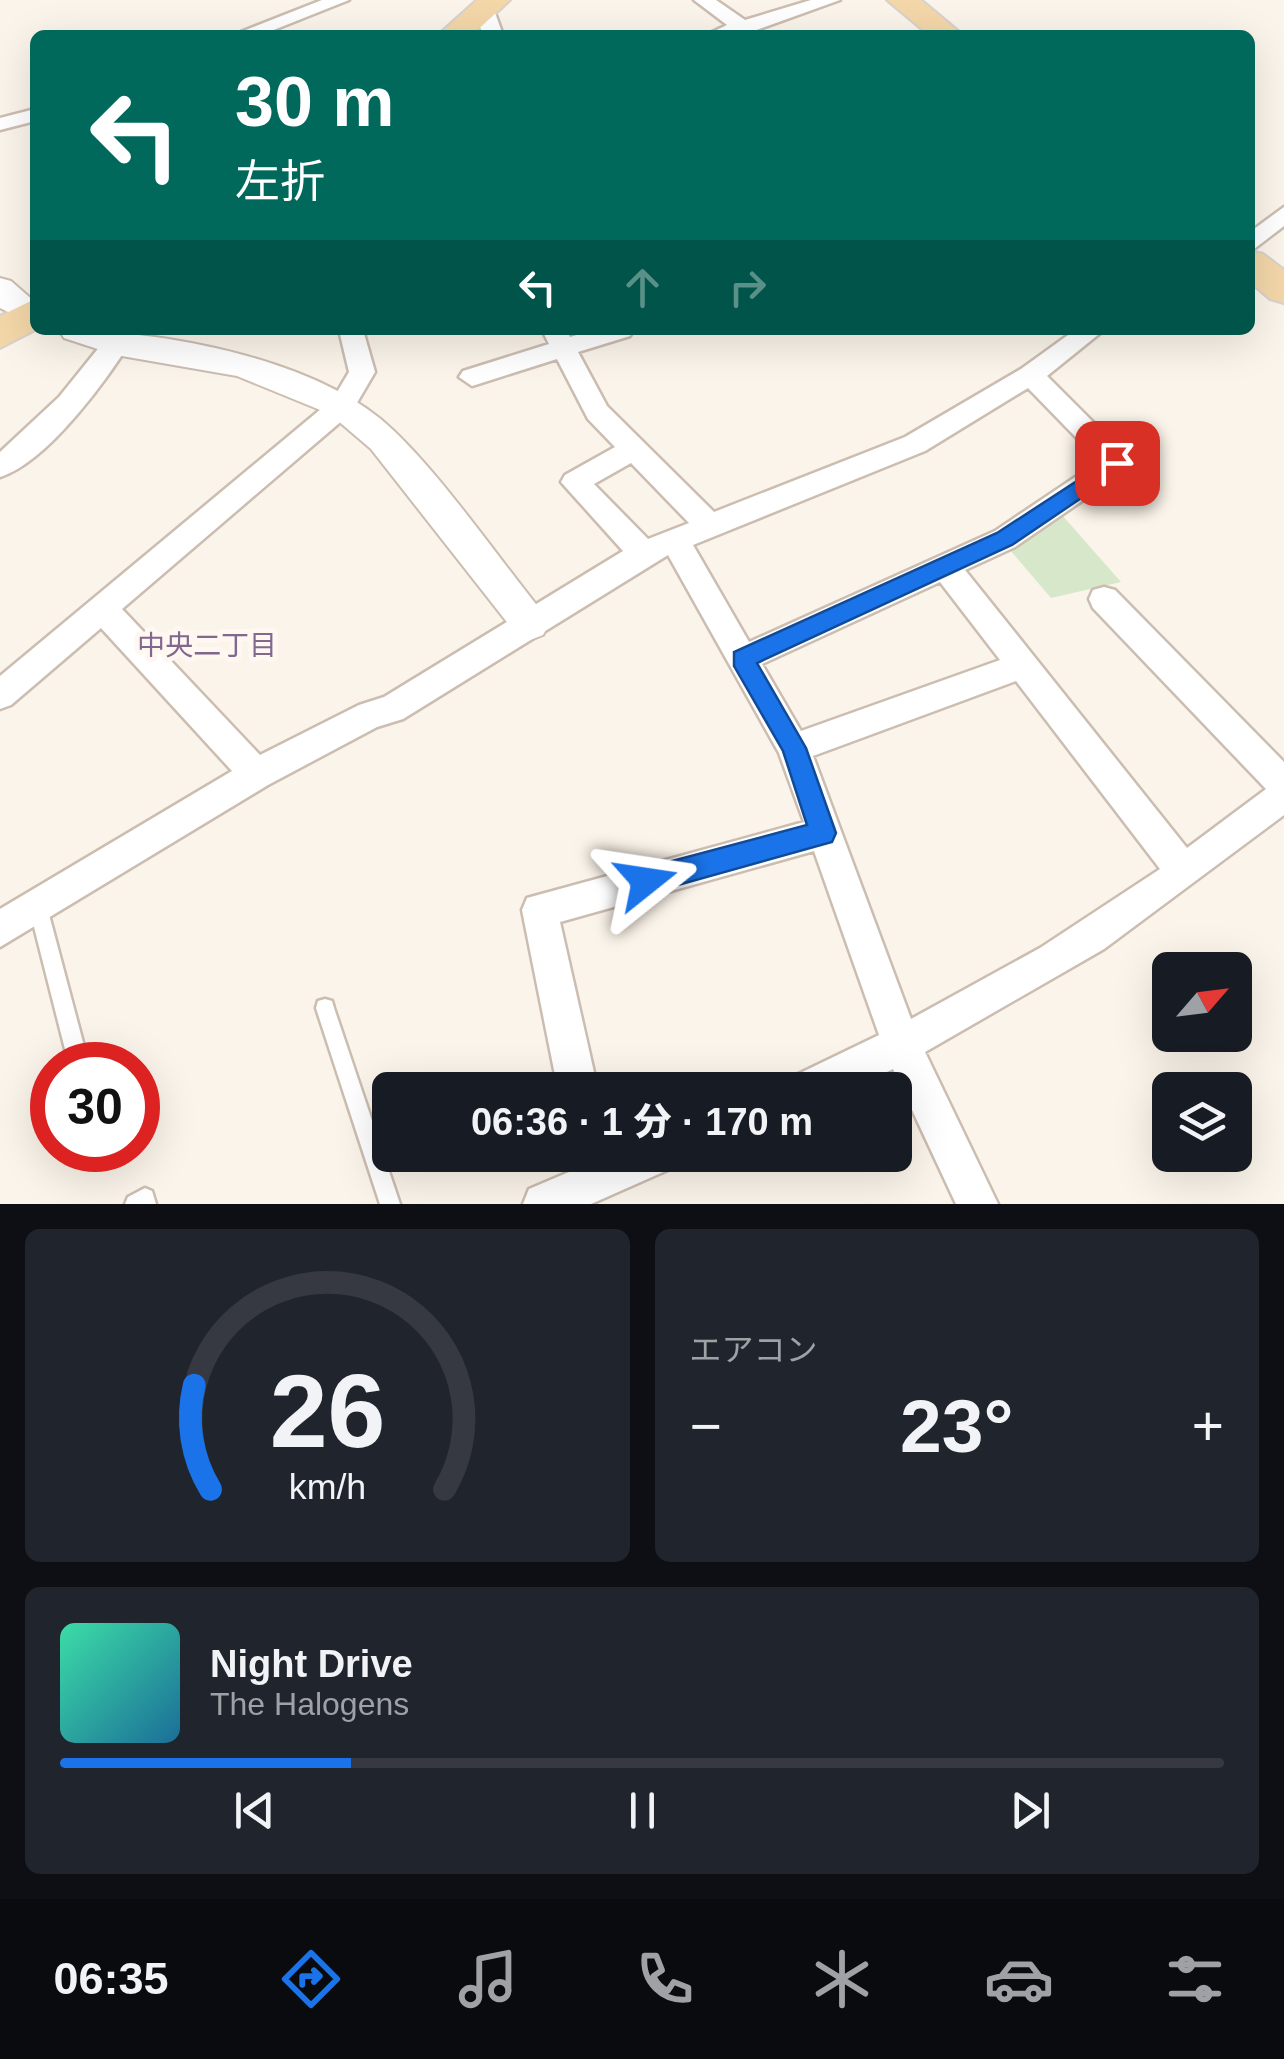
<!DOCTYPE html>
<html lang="ja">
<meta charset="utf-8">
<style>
body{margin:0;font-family:Arial,"Noto Sans JP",sans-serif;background:#20242c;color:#f1f3f6;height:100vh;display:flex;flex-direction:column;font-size:38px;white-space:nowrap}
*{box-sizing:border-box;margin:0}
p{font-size:32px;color:#9ea1a6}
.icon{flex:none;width:55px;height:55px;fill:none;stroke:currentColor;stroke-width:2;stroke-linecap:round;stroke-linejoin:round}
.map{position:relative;height:1204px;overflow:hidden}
.drawer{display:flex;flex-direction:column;gap:25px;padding:25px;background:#0d0f14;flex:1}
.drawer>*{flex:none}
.top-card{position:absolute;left:30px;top:30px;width:1225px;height:305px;border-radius:15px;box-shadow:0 10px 40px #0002;background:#00695c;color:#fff;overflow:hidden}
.needle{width:65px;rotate:62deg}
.controls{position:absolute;left:1152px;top:952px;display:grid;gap:20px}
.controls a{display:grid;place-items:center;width:100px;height:100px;border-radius:15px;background:#171b24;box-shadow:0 10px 40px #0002;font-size:50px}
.speed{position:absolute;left:30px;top:1042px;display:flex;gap:20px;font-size:50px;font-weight:700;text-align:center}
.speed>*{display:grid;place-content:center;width:130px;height:130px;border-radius:50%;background:#171b24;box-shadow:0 10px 40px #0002;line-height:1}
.speed .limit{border:15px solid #d22;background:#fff;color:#111}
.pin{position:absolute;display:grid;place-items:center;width:85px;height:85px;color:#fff;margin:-42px;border-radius:20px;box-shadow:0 5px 15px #0006}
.me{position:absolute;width:110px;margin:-55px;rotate:75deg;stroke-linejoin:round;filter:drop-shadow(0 0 8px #0008)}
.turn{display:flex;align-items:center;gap:35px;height:210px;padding:0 40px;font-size:45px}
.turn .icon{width:130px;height:130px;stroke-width:2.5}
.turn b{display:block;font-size:70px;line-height:85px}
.lanes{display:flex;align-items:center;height:95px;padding:0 40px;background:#0003;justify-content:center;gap:50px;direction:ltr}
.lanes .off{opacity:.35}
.big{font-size:75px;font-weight:800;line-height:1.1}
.drawer .card{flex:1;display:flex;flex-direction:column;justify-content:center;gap:15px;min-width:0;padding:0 35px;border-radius:15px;background:#20242c}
.drawer .dial{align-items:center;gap:0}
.dial svg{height:260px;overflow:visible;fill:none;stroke:#363941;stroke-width:7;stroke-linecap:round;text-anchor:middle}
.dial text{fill:#f1f3f6;stroke:none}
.song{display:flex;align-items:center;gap:30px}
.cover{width:120px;height:120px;border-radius:15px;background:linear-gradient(135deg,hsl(160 70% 55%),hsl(200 70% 35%))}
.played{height:10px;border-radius:5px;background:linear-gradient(90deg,#1a73e8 25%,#363941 25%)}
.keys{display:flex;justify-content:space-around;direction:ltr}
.heat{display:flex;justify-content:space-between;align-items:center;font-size:55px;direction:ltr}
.drawer .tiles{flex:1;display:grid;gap:25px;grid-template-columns:1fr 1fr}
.card:last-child{grid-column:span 2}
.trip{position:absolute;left:372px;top:1072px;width:540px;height:100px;border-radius:15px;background:#171b24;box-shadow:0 10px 40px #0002;font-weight:800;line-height:100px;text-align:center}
.tabs{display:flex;height:160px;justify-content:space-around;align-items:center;background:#090b0e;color:#9ea1a6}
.tabs .icon{width:70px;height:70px}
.tabs .active{color:#1a73e8}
.tabs b{font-size:45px;color:#f1f3f6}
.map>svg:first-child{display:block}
.green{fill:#d6e8c9}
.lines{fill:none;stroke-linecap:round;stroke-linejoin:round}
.service-casing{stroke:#ccbdb1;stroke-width:5}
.minor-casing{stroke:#ccbdb1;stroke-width:5}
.tertiary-casing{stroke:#ccbdb1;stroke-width:4}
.primary-casing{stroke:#d8d1ce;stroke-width:4}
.service{fill:#fff;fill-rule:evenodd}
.minor{fill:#fff;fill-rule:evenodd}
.tertiary{fill:#fff;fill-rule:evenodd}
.primary{fill:#f3d7a9;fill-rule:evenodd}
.route{fill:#1a73e8;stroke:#114b97;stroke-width:2.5}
.labels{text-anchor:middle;stroke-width:10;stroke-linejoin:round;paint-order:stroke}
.neighbourhood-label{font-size:28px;fill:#82678f;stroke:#fef8f0}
</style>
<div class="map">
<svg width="1284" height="1204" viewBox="0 0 1284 1204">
<rect width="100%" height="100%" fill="#fbf4ea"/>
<!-- green -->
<polygon class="green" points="1062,515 1121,582 1051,598 1010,550"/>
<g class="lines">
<defs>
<g id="service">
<polygon points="38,898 44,901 47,907 89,1065 69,1065 29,907 32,901"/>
<polygon points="325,999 332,1001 334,1008 400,1204 380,1204 316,1008 318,1001"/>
<polygon points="145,1188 152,1191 156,1204 125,1204 128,1197"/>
</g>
<g id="minor">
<polygon points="322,0 349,0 261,35 233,35"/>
<polygon points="694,0 716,0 745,20 811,0 840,0 751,32 706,35 727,25"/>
<polygon points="484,4 494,10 503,35 483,35 474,10"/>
<polygon points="35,109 35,121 0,130 0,118"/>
<polygon points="1284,207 1284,226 1250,252 1250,232"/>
<path d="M113,330h25c-26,43 -89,132 -138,147v-25l59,-55z"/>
<path d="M339,330h24l12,42 -24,41 -229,196 138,146 99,-50 25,-8 239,-146 -62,-69 4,-7 50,-28 -27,-28 -31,-60 -85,27 -13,-9 4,-6 86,-27 -7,-14h24l4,7 23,-7h40l-3,6 -52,16 29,54 107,106 191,-75 116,-68 54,-39h29l-57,46 80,80 4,7 -4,7 -112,77 -50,23 222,278 79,-59 -173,-181 -4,-9 4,-9 11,-3 11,3 169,172v53l-180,134 -179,103 73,152h-42l-63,-135 -43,21h-62l6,-14 85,-41 -65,-184 -254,71 38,168h-40l-36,-180 5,-12 277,-76 -25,-69 -111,-198 -265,164 -26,8 -109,58 -268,162v-38l232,-138 -131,-143 -90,77 -11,4v-33l333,-277 16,-27zM1028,388l71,73 -104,70 -246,111 -56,-97 232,-94zM631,463l58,60 -41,16 -54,-55zM940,582l60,78 -199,71 -39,-67zM1016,681l144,188 -120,79 -129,71 -98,-263z"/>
<polygon points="609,1155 676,1155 670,1169 591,1204 523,1204 529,1189"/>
</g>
<g id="tertiary">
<polygon points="0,278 11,281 35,302 35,325 0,308"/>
<path d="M59,330c101,0 261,28 335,101 51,49 103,125 149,182l6,11 -6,11 -13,5 -13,-5 -146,-186 -41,-35 -93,-38 -121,-21 -52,-17z"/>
</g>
<g id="primary">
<polygon points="477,0 510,0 472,35 438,35"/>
<polygon points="887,0 921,0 963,35 929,35"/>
<polygon points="1250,251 1263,254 1284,270 1284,303 1270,299 1250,282"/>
<polygon points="35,299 35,330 0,348 0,316"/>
</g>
</defs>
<!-- service casing -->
<use href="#service" class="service-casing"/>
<!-- minor casing -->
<use href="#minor" class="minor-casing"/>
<!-- tertiary casing -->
<use href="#tertiary" class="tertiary-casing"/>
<!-- primary casing -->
<use href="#primary" class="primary-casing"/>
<!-- service -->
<use href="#service" class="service"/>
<!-- minor -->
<use href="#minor" class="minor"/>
<!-- tertiary -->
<use href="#tertiary" class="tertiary"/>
<!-- primary -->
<use href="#primary" class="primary"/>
</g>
<!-- route -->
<polygon class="route" points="1117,455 1124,458 1124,469 1012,545 757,663 806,748 836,833 832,842 646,894 637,890 633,881 637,872 646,868 807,825 783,751 734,666 734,652 997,533"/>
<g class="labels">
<!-- neighbourhood labels -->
<g class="neighbourhood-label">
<text x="207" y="655">中央二丁目</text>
</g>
</g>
</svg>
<div class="controls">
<a><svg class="needle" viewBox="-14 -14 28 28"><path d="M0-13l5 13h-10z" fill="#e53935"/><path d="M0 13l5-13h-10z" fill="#9ea1a6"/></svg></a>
<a><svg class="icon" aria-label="layers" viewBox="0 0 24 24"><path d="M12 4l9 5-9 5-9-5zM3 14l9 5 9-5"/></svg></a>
</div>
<div class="speed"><div class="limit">30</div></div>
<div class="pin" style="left:1117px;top:463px;background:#d93025"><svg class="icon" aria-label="arrive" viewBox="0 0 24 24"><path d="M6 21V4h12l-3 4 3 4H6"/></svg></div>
<svg class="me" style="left:646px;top:881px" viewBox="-20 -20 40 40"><path d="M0-17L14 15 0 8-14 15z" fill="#1a73e8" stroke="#fff" stroke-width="4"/></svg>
<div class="trip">06:36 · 1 分 · 170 m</div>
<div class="top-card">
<div class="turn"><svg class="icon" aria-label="left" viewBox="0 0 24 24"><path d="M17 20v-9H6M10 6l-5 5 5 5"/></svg><div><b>30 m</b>左折</div></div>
<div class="lanes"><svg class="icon" aria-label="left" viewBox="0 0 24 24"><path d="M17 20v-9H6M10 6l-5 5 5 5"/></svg><svg class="icon off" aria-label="ahead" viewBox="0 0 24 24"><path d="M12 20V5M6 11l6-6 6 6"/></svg><svg class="icon off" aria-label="right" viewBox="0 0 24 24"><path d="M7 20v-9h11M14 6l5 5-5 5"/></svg></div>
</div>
</div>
<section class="drawer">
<div class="tiles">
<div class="card dial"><svg viewBox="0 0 100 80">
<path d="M14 69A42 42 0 1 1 86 69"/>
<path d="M14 69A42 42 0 0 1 9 37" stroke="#1a73e8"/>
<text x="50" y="56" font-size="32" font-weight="700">26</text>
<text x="50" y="72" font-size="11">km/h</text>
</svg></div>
<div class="card"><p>エアコン</p>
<div class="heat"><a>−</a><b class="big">23°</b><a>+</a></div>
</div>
<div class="card">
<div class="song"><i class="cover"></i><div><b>Night Drive</b><p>The Halogens</p></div></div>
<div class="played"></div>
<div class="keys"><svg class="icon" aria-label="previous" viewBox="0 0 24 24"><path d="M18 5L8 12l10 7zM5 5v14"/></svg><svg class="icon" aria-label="pause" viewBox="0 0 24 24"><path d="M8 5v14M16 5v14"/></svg><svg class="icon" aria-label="next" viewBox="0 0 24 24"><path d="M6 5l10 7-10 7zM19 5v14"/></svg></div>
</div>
</div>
</section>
<nav class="tabs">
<b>06:35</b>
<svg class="icon active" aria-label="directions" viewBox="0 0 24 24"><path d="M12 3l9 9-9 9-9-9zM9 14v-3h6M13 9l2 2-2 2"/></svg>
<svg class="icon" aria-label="music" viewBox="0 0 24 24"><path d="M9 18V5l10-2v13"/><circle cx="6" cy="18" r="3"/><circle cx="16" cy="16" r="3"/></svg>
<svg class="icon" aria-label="phone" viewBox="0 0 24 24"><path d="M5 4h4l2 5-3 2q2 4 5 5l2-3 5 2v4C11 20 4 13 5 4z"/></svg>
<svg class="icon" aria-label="climate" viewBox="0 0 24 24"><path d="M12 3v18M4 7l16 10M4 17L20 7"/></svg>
<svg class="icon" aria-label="car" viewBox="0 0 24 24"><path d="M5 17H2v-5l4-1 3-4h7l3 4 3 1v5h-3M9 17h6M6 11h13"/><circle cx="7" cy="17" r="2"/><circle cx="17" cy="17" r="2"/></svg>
<svg class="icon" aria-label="filters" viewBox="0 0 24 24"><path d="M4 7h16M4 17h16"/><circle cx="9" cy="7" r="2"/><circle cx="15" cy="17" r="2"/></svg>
</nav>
